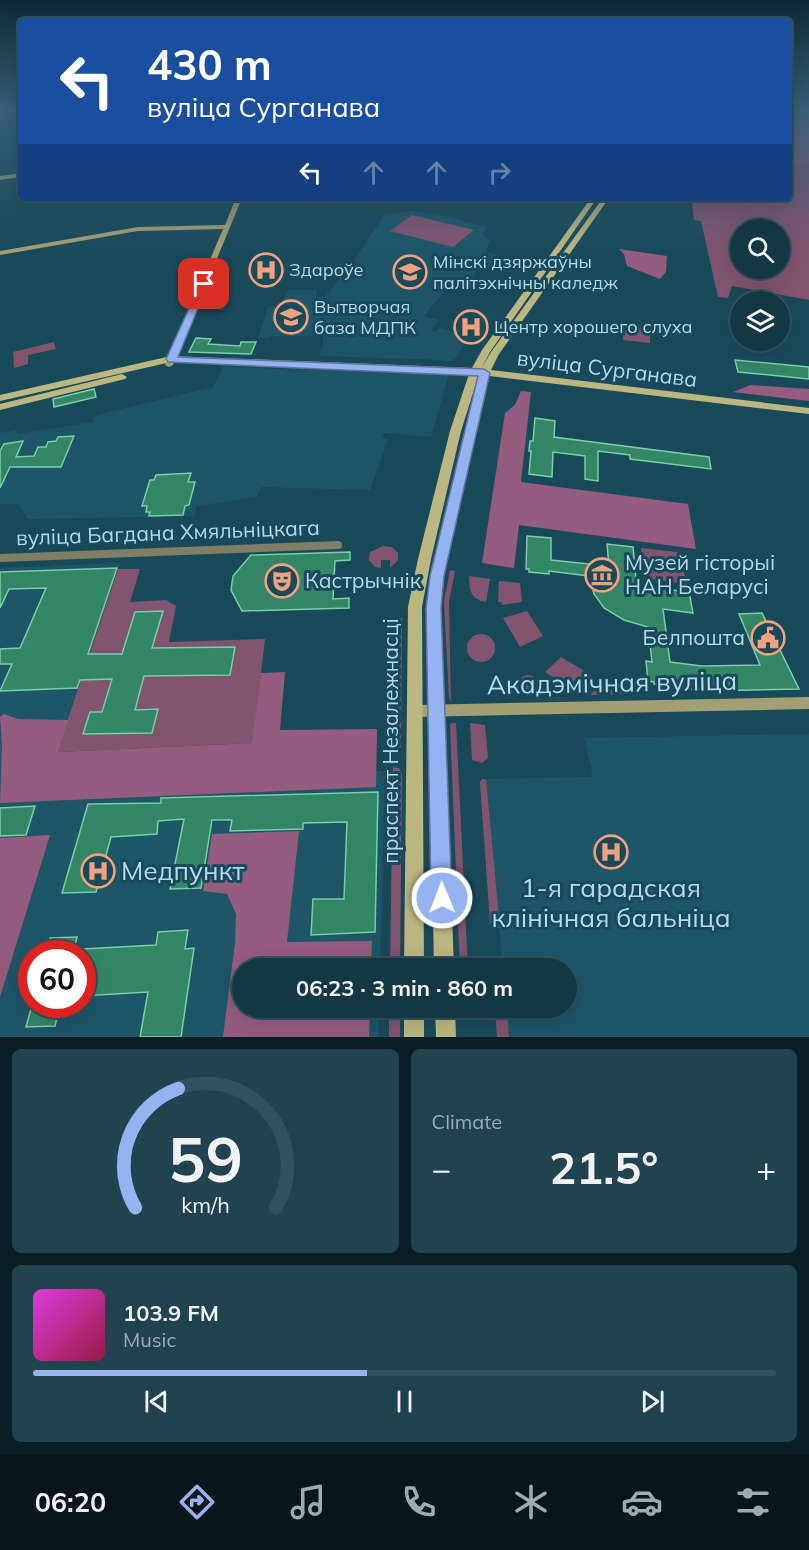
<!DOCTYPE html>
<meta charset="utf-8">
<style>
body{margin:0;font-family:Mulish,sans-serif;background:#20434f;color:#f1f3f6;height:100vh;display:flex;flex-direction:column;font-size:22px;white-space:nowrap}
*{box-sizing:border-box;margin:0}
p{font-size:20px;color:#9dacb2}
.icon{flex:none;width:33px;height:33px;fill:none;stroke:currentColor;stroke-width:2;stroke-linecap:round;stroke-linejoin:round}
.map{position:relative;height:1037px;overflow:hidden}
.sheet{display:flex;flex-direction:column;gap:12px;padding:12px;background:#0a1f25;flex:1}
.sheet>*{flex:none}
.guide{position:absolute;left:18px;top:18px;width:774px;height:183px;border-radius:6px;box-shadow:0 6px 24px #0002,0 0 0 2px #32525d;background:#1a4fa0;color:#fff;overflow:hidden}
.tools{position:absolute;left:730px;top:219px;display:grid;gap:12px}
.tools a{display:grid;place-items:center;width:60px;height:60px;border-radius:50%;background:#133844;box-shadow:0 6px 24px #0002,0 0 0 2px #32525d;font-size:30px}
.speed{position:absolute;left:18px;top:940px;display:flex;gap:12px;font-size:30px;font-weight:700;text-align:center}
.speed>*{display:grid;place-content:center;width:78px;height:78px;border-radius:50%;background:#133844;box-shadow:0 6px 24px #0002,0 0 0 2px #32525d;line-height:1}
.speed .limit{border:9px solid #d22;background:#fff;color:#111}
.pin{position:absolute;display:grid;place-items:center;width:51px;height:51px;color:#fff;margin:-26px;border-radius:12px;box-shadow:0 3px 9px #0006}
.me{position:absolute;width:66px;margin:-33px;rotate:359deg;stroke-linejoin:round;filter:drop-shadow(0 0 4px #0008)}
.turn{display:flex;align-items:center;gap:21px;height:126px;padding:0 30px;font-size:27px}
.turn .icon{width:78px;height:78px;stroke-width:2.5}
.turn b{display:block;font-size:42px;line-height:51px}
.lanes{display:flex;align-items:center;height:57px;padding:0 30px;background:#0003;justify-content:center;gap:30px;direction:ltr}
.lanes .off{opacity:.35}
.big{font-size:45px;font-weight:700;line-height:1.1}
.sheet .card{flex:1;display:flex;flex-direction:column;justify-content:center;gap:9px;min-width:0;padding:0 21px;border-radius:9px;background:#20434f}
.sheet .dial{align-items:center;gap:0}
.dial svg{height:156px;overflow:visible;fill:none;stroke:#32525d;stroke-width:7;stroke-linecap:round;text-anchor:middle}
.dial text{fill:#f1f3f6;stroke:none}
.song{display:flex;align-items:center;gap:18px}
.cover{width:72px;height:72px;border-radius:9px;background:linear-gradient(135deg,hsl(300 70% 55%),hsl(340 70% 35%))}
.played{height:6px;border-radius:3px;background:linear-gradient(90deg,#95b2f1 45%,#32525d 45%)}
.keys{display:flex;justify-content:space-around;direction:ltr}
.heat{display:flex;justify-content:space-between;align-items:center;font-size:33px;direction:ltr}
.sheet .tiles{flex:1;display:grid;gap:12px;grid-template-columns:1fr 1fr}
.card:last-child{grid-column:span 2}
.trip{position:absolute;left:232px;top:958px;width:345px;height:60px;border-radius:30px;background:#133844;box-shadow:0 6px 24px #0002,0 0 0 2px #32525d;font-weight:700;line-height:60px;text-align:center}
.tabs{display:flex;height:96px;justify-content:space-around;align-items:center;background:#08161b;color:#9dacb2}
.tabs .icon{width:42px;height:42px}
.tabs .on{color:#95b2f1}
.tabs b{font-size:27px;color:#f1f3f6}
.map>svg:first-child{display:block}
.built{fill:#1e5668;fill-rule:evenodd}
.green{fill:#82546f;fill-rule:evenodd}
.forest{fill:#945c7e}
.building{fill:#338766;stroke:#7acda8;stroke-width:1.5}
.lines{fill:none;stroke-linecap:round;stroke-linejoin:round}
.street{stroke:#807e64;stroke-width:8}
.secondary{fill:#a29f75;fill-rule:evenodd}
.primary{fill:#bcb781;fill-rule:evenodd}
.route{fill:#95b2f1;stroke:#61749d;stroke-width:1.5}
.labels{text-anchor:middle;stroke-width:6;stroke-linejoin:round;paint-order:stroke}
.far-poi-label{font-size:18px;fill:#b1daea;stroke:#194a5a;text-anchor:start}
.street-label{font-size:21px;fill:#b1daea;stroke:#194a5a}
.poi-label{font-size:21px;fill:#b1daea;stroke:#194a5a;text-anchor:start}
.near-street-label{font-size:26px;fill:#b1daea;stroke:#194a5a}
.near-poi-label{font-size:26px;fill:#b1daea;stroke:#194a5a;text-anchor:start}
</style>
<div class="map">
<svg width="809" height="1037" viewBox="0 0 809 1037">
<rect width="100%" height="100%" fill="#194a5a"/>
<!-- built -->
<g class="built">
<polygon points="415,211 431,214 433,213 486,227 483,234 490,241 486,252 498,255 488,268 480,267 472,277 467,276 455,292 445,290 424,316 439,320 431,331 436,332 439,328 471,337 456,356 457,358 447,362 445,360 319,356 323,347 323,333 320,332 318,336 271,336 270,338 258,338 268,307 281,307 288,290 317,290 316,297 325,297 350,266 356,263 354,260 385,214"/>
<polygon points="223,367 449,374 431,437 384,433 382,438 388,439 370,490 261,487 257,497 196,506 195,516 28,519 18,504 0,504 0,433 16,430 18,434 93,422 96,415 213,387"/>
<path d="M120,563l-74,222 339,-14 -5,198h-137v39h136l-1,29h-378v-469zM32,954h50v51h-50z"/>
<polygon points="809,734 809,1037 509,1037 507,1008 567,1008 567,969 503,969 486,779 593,777 584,738"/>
</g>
<!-- green -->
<g class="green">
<path d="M789,108h20v192l-77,-14 -4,12 -10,-1 -17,-76 -7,-1 -2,-18 -47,-4h144zM741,230h39v38h-39z"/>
<polygon points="412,215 474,230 453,247 390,231"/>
<polygon points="624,325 650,328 650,343 623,340"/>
<polygon points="54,342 56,349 28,355 28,364 14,368 13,352"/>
<polygon points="383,546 392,547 398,553 398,560 390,568 390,560 381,560 381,568 375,567 369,560 370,552"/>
<polygon points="641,548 677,552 682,556 686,584 649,579 644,574"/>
<polygon points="118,569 140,569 130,602 166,600 176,606 169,642 265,639 253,743 57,752"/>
<polygon points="450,570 455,571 449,602 451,703 449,698 444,602"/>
<path d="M469,576l21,3 -4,23c-15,-2 -17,-12 -17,-26z"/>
<polygon points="499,581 520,583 522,602 502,605 501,602 498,602"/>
<polygon points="527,611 543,636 520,647 503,618"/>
<polygon points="395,618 402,618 401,737 401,747 397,751 392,751"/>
<circle cx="481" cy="648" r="14"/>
<polygon points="561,657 591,675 579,694 545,672"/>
<circle cx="528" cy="685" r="10"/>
<polygon points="600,679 621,686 625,694 591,695"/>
<polygon points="452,723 456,723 468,969 460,969 450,725"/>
<polygon points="470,723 485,725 488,758 482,763 472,760"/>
<polygon points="393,767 399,768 402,774 400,969 390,969"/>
<polygon points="482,779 486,779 500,928 494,928 490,923 480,782"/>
<rect x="389" y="1008" width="11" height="29"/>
<polygon points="495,1008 507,1008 509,1037 497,1037"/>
</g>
<!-- forest -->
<g class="forest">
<polygon points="789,108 809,108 809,164 789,163"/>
<polygon points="619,249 667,256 666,272 660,279 627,266 624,254"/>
<polygon points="751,385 809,389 809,401 733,392"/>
<polygon points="521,391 531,392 521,482 688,504 696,549 519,525 514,568 482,563 505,413 515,405"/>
<polygon points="285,672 280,730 377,729 376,787 0,803 2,744 0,717 4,714 18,719 68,720 58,752 252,743 261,673"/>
<polygon points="299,831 287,942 372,941 371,969 243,969 243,1008 370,1008 369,1037 223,1037 235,943 236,914 227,894 203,891 212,834"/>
<polygon points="50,835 0,997 0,838"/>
</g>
<!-- building -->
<g class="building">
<polygon points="196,338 211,339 208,344 240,346 241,342 256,342 251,354 189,352"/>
<polygon points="735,360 809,367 809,379 738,372"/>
<polygon points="94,389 96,397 54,407 53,399"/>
<polygon points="535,418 555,421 554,437 709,457 711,469 630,459 630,455 598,451 598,481 585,479 585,456 553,452 552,477 529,474 531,451 529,451 530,441 533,441"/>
<polygon points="74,436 61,467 10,467 0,488 0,451 4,444 23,441 16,457 34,456 38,447 46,447 48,442 56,441 58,437"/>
<polygon points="191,473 188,482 195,482 189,505 185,506 183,515 149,516 150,512 146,512 147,506 142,506 150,480 154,480 156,475"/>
<polygon points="527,536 551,538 551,560 609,566 607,544 633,547 636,579 646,587 689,592 693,613 663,609 670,662 702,666 760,665 739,614 762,613 799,689 706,691 654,684 654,682 648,681 646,661 652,662 648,627 624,620 604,608 594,594 589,576 549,571 549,574 529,572 529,569 526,569"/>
<polygon points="350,552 350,560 335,561 333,599 349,598 349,608 242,611 231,590 233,576 251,555"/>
<polygon points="117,568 88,654 122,654 135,612 163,611 152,648 235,647 230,675 144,676 135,710 158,709 152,733 83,734 90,712 102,712 112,679 80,680 77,688 0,691 12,664 0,664 0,649 20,648 46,588 9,589 0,608 0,572"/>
<polygon points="378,792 375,932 311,935 313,899 344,899 347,822 303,823 303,829 230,831 232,820 212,820 201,888 170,889 184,819 158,821 157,834 111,837 96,892 62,893 88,804 161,803 161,798"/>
<polygon points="35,806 26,835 0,836 0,808"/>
<polygon points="188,930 185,949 194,948 181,1037 140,1037 148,992 82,996 82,949 156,945 158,932"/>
<polygon points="77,937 73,954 46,954 50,938"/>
<polygon points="32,1005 60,1005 55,1026 26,1027"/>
</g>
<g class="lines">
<!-- street -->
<polyline class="street" points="0,558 338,545"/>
<!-- secondary -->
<g class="secondary">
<polygon points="21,173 21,177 0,180 0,176"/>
<polygon points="236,198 242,198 173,365 169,367 165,365 223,229 138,231 0,255 0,251 138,227 225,225"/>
<polygon points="809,697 809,709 415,717 410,715 408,711 410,707 415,705"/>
</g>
<!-- primary -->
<g class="primary">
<polygon points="591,198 597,198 490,352 481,369 491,352 603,198 609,198 499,354 491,370 809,408 809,414 489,376 443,576 441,608 454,969 434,969 427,608 431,576 479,374 461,431 431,559 422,607 424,969 404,969 408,607 418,559 450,431 469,374 171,362 0,401 0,395 171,356 472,368 482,350"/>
<polygon points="122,374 127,377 125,379 0,410 0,404"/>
<rect x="404" y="1008" width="20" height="29"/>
<polygon points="435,1008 455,1008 456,1037 436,1037"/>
</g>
</g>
<!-- sky -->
<linearGradient id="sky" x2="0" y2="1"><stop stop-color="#0e2932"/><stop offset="0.43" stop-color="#386076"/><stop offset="1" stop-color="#386076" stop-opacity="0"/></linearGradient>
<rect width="809" height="253" fill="url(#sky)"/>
<!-- route -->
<polygon class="route" points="201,282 208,284 178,357 484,369 490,373 444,576 441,608 452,898 449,906 442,909 434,906 431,898 426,608 430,576 478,376 168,362 166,359"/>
<!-- icons -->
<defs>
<symbol id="hospital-ring" viewBox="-11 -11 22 22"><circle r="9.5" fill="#194a5a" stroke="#f2a17e" stroke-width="1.5"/><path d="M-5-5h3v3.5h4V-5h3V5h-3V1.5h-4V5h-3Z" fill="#f2a17e"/></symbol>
<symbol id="university-ring" viewBox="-11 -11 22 22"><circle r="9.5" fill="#194a5a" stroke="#f2a17e" stroke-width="1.5"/><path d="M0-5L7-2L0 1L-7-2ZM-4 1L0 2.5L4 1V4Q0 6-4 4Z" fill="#f2a17e"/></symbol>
<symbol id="museum-ring" viewBox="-11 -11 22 22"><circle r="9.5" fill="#194a5a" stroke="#f2a17e" stroke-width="1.5"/><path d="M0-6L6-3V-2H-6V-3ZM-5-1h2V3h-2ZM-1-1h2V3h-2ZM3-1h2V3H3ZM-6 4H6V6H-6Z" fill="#f2a17e"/></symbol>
<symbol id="theatre-ring" viewBox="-11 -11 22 22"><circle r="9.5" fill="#194a5a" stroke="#f2a17e" stroke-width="1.5"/><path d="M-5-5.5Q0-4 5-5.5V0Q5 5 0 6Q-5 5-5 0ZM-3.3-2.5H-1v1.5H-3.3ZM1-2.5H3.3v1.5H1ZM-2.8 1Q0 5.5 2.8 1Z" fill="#f2a17e"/></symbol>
<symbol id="civic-ring" viewBox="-11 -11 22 22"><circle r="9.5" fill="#194a5a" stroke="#f2a17e" stroke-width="1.5"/><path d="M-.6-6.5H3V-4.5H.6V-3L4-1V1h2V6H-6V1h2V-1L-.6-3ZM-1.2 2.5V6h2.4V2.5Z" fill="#f2a17e"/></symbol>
</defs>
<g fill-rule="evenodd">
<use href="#hospital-ring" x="247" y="251" width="38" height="38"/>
<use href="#university-ring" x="391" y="253" width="38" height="38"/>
<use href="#university-ring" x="272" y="298" width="38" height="38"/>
<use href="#hospital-ring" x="452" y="308" width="38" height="38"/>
<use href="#museum-ring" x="583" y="556" width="38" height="38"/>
<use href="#theatre-ring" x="263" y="562" width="38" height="38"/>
<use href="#civic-ring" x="749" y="619" width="38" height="38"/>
<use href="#hospital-ring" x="592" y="833" width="38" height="38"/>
<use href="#hospital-ring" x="79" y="852" width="38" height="38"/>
</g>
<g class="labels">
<!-- far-poi labels -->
<g class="far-poi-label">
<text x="433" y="268">Мінскі дзяржаўны<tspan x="433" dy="21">палітэхнічны каледж</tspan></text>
<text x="289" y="276">Здароўе</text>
<text x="314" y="313">Вытворчая<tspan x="314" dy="21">база МДПК</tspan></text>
<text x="494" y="333">Центр хорошего слуха</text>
</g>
<!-- street labels -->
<g class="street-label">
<text transform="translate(607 369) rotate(7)" y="7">вуліца Сурганава</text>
<text transform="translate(168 533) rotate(-2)" y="7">вуліца Багдана Хмяльніцкага</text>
<text transform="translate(391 741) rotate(-90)" y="7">праспект Незалежнасці</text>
</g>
<!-- poi labels -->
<g class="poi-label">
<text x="625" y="570">Музей гісторыі<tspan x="625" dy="24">НАН Беларусі</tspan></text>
<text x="305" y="588">Кастрычнік</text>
<text x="745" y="645" text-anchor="end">Белпошта</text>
</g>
<!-- near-street labels -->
<g class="near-street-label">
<text transform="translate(612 683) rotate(-1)" y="9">Акадэмічная вуліца</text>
</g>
<!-- near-poi labels -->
<g class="near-poi-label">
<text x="121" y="880">Медпункт</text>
<text x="611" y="897" text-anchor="middle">1-я гарадская<tspan x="611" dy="30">клінічная бальніца</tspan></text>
</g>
</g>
</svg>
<div class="tools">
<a><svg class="icon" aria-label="search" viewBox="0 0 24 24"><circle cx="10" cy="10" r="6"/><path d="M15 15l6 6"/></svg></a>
<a><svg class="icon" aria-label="layers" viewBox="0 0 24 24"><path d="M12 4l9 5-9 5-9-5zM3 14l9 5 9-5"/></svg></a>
</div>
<div class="speed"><div class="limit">60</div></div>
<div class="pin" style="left:204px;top:284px;background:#d93025"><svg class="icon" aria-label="arrive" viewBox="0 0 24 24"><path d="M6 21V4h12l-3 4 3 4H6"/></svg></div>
<svg class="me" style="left:442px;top:898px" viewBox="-20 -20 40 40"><circle r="17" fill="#95b2f1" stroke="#fff" stroke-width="3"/><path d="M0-11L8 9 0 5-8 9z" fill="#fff"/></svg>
<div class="trip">06:23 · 3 min · 860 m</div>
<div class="guide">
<div class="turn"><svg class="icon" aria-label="left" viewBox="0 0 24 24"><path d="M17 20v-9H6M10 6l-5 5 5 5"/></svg><div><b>430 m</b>вуліца Сурганава</div></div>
<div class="lanes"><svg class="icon" aria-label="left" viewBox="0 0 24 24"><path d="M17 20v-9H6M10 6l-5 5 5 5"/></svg><svg class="icon off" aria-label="ahead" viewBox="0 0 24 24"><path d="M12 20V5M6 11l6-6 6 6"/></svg><svg class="icon off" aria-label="ahead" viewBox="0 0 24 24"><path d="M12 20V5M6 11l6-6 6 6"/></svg><svg class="icon off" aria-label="right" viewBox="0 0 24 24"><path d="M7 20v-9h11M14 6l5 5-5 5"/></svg></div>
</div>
</div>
<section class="sheet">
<div class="tiles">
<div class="card dial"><svg viewBox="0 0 100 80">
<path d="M14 69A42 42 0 1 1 86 69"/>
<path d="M14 69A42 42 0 0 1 36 8" stroke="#95b2f1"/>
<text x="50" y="56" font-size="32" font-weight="700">59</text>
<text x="50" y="72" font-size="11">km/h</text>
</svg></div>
<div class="card"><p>Climate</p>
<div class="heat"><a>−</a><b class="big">21.5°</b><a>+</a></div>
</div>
<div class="card">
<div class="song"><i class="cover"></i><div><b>103.9 FM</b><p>Music</p></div></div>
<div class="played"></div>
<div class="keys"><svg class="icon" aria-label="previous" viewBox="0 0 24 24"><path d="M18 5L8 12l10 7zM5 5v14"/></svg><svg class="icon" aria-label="pause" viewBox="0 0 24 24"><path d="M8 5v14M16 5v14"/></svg><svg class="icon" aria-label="next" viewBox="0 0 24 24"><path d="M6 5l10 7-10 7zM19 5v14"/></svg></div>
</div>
</div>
</section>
<nav class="tabs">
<b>06:20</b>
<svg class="icon on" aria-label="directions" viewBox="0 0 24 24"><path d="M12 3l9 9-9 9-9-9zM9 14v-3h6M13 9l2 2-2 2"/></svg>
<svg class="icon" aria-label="music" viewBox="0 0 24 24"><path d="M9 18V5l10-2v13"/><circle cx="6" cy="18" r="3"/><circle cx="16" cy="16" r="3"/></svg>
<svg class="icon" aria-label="phone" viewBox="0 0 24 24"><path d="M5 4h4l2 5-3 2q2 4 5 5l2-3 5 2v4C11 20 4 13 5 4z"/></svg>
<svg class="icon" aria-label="climate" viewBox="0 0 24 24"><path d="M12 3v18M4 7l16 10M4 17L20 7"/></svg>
<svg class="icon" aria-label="car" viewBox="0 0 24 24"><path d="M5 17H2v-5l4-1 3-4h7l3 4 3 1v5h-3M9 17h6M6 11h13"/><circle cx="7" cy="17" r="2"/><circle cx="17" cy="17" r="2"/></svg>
<svg class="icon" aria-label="filters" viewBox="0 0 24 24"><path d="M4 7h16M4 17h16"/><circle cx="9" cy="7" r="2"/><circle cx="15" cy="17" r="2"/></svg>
</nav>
